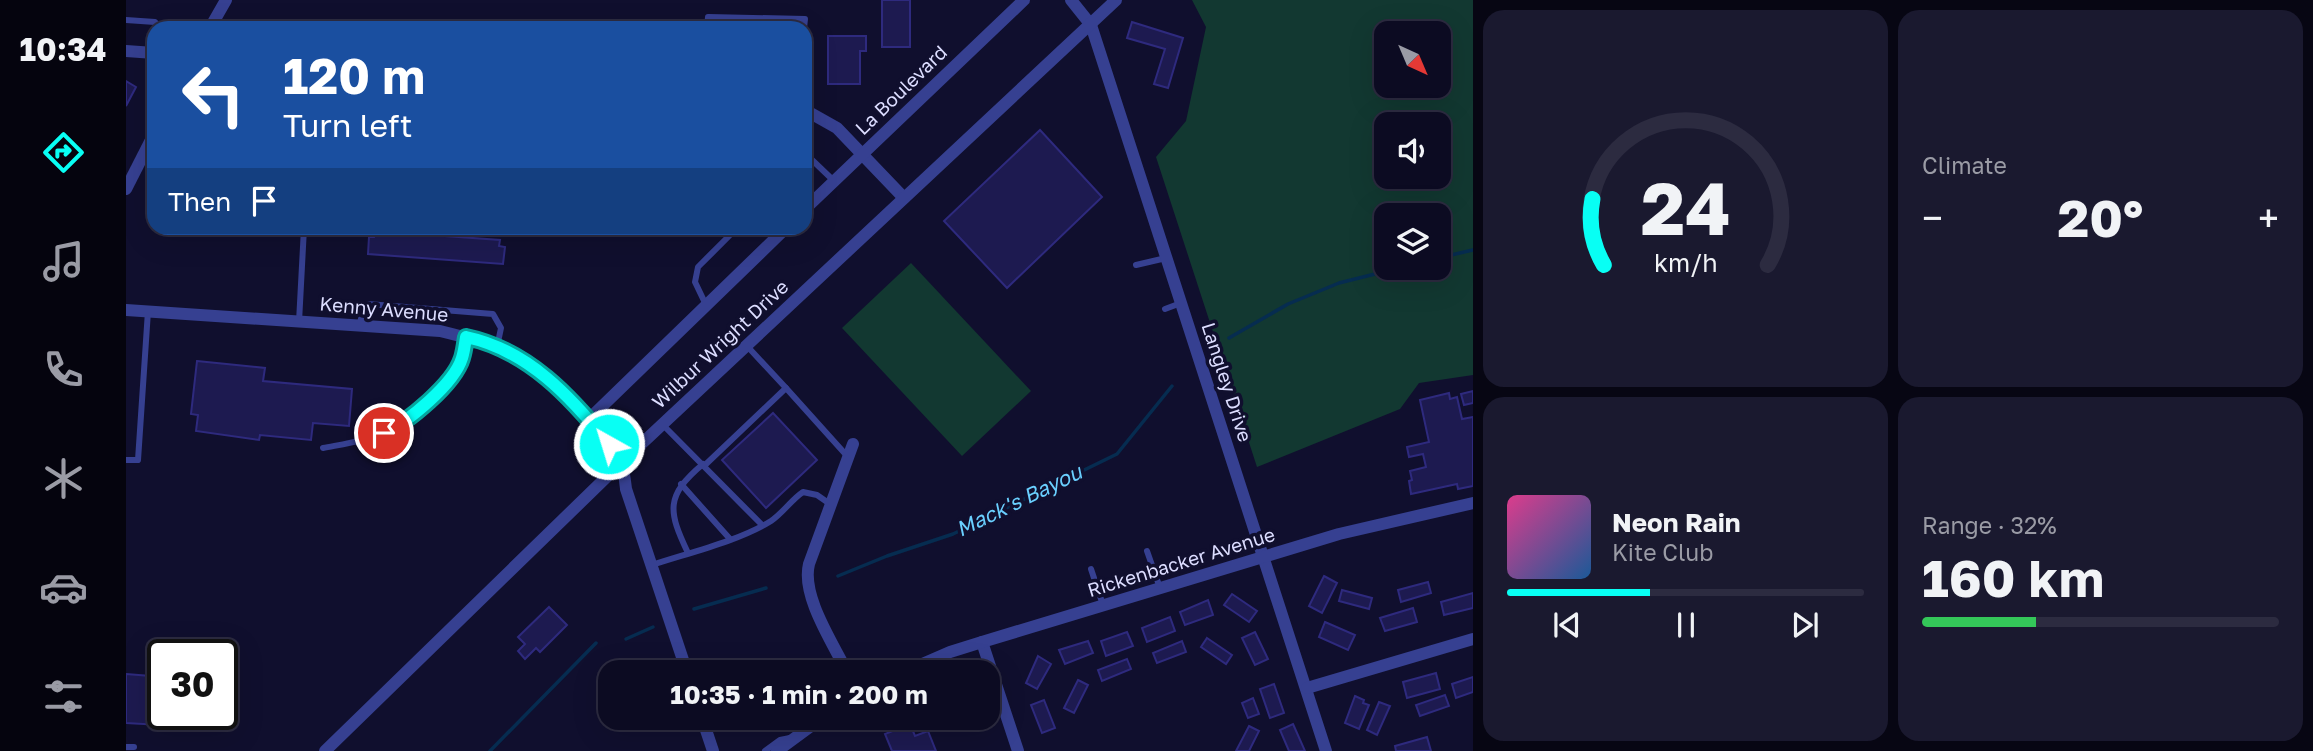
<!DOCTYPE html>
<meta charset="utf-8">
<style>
body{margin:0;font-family:"Golos Text",sans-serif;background:#1a192f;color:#f1f3f6;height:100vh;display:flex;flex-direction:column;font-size:26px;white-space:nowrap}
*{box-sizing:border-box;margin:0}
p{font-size:23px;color:#9a9ba5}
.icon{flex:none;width:38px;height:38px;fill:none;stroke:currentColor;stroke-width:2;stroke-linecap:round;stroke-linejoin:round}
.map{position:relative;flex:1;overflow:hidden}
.side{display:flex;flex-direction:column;gap:10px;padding:10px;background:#070613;width:840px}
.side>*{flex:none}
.top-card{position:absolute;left:21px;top:21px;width:665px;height:214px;border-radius:21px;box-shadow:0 7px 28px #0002,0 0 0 2px #2c2b40;background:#1a4fa0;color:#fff;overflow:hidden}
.needle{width:46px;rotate:136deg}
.buttons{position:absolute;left:1248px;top:21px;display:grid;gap:14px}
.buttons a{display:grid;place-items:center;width:77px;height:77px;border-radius:14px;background:#0c0b22;box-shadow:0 7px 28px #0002,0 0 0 2px #2c2b40;font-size:35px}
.speed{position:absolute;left:21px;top:639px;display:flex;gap:14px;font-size:35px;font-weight:700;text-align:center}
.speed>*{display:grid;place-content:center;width:91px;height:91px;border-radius:50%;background:#0c0b22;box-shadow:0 7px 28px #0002,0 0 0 2px #2c2b40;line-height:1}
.speed .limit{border:4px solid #111;border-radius:10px;background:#fff;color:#111}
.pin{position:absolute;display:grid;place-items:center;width:60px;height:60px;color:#fff;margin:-30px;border:4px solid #fff;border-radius:50%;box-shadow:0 2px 7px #0007}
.me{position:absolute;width:77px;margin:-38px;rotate:321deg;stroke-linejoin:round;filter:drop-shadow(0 0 5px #0008)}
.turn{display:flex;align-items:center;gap:24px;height:147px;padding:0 21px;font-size:32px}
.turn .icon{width:91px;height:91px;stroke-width:2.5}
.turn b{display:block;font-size:49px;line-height:60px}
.then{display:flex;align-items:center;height:66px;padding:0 21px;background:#0003;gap:14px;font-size:26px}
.big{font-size:52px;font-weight:700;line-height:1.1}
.side .tile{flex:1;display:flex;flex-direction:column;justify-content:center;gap:10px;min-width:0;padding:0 24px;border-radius:21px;background:#1a192f}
.side .dial{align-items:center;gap:0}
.dial svg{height:182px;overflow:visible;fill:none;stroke:#2c2b40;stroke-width:7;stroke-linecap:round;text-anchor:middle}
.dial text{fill:#f1f3f6;stroke:none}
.song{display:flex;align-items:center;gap:21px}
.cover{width:84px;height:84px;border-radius:10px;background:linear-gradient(135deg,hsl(330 70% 55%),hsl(210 70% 35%))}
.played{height:7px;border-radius:4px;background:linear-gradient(90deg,#08fff4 40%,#2c2b40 40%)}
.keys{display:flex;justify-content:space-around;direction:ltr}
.heat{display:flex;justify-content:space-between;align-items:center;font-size:38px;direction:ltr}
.charge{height:10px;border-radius:5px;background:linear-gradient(90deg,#34c759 32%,#2c2b40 0)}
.side .tiles{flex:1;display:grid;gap:10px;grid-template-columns:repeat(2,1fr)}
.trip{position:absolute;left:472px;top:660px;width:402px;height:70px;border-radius:21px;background:#0c0b22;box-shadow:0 7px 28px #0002,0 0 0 2px #2c2b40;font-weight:700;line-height:70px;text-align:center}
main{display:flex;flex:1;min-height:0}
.dock{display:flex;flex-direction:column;width:126px;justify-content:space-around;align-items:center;background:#05040e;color:#9a9ba5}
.dock .icon{width:49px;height:49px}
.dock .selected{color:#08fff4}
.dock b{font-size:32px;color:#f1f3f6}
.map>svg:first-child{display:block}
.green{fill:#123831;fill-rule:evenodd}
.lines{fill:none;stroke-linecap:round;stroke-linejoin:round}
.stream{stroke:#062c50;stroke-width:3.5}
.building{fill:#1d1a50;stroke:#2e2a7e;stroke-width:2}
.service{stroke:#364091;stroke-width:6}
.minor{stroke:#364091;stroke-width:12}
.route-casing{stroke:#05a69f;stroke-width:18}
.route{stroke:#08fff4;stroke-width:12}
.labels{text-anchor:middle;stroke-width:7;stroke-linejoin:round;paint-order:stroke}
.street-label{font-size:19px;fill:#dcddff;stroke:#100f2e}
.water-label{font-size:21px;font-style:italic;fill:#6ad0ff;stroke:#100f2e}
</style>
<main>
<nav class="dock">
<b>10:34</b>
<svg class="icon selected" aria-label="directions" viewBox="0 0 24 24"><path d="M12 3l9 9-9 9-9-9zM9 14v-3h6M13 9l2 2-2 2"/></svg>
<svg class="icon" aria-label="music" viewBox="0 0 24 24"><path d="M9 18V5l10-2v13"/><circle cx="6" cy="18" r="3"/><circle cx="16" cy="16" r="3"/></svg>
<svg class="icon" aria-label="phone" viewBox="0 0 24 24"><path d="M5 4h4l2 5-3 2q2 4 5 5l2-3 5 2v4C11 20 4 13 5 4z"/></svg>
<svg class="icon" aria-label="climate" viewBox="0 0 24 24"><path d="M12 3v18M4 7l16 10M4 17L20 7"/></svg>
<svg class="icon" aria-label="car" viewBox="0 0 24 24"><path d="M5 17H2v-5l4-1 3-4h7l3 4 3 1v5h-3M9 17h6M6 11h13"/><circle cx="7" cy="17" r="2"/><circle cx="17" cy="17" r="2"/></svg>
<svg class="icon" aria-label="filters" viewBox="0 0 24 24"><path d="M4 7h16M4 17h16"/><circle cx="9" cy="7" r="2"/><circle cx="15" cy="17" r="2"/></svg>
</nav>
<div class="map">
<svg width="1347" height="751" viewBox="0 0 1347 751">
<rect width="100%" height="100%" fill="#100f2e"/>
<!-- green -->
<g class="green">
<path d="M1066,0h281v375l-54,8 -19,26 -143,58 -101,-310 30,-36 20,-94zM1260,33h52v53h-52zM1260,124h52v53h-52zM1260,215h52v53h-52z"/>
<polygon points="785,263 905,391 836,456 716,328"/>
</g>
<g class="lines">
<!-- stream -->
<g class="stream">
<polyline points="1312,258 1347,250"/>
<polyline points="1103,338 1162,304 1213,283 1273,268"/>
<polyline points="712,576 761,556 827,534 991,454 1046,386"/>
<polyline points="568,609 640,588"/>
<polyline points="500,639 527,627"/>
<polyline points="364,751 470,643"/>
</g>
</g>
<!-- building -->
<g class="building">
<rect x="756" y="0" width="28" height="47"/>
<polygon points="1006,22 1057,38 1042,88 1028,84 1039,49 1001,38"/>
<polygon points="702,36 740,36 740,51 734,51 734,84 702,84"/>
<polygon points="0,81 10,87 0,106"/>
<polygon points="914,130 976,197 881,288 818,221"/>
<polygon points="249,231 374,240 373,246 379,247 377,264 242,254 243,237 248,237"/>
<polygon points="71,361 139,368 137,381 226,389 223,426 187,423 185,440 134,435 133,440 70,431 72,415 65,414"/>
<polygon points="1347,391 1347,403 1338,405 1335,394"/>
<polygon points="1323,393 1324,399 1331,397 1336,419 1347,417 1347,486 1332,489 1331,484 1285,494 1283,481 1286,480 1284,471 1300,467 1297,454 1283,457 1281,447 1303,442 1294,400"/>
<polygon points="647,413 691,460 640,508 596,460"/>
<polygon points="1198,576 1211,583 1196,613 1183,606"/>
<polygon points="1302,582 1305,593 1275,602 1272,590"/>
<polygon points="1216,590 1246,598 1243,609 1213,601"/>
<polygon points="1347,593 1347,608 1318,615 1315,602"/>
<polygon points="1106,594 1131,611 1123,622 1098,605"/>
<polygon points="1082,600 1087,615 1059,625 1054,612"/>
<polygon points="423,607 441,625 414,652 410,648 399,659 392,651 399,644 392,637"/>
<polygon points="1287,608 1291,622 1259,631 1254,618"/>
<polygon points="1044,617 1049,631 1021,642 1016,628"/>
<polygon points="1199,622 1229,635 1222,650 1193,637"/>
<polygon points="1001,632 1007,646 980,656 975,641"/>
<polygon points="1129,632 1142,659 1129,665 1116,638"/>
<polygon points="1081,638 1106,655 1100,664 1075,647"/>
<polygon points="962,641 967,653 939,664 933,650"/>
<polygon points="1056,641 1060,652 1031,663 1027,653"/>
<polygon points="912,656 925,664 911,689 900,683"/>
<polygon points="1001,659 1005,669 976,681 972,670"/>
<polygon points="653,660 658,672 622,672"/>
<polygon points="1310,673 1314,689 1281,698 1277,682"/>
<polygon points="0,674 37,677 34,725 0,723"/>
<polygon points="1347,677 1347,692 1330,698 1326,684"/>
<polygon points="952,680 962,685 948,713 938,708"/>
<polygon points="1148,684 1158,713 1144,718 1134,689"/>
<polygon points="1319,695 1323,706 1294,716 1290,705"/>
<polygon points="1229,696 1238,700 1237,703 1243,705 1233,729 1219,723"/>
<polygon points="1127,698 1133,714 1122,718 1116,703"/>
<polygon points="918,700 929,728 916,733 905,705"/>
<polygon points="1253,702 1264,706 1251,735 1241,730"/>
<polygon points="784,724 789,736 802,731 810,751 766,751 759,734"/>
<polygon points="1167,724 1179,751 1163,751 1154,730"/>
<polygon points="1123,726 1133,731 1123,751 1110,751"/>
<polygon points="1301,737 1305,751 1270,751 1269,746"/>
</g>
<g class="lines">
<!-- service -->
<g class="service">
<polyline points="0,20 29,22 35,28"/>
<polyline points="581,28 582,17 679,19 678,28"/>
<polyline points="679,163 684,158 708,181"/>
<polyline points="1010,265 1040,258"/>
<polyline points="580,305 569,282 572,267 611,228"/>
<polyline points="1039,309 1055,303"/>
<polyline points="173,322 178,228"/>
<polyline points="233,326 238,308 242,304 367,314 375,328 371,347"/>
<polyline points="660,388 722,457"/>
<polyline points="537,425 636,525"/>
<path d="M197,448c21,-4 43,-7 63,-15 22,-10 69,-51 76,-75 2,-6 3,-14 4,-21"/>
<polyline points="0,460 12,460 22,311"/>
<polyline points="578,466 660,388 621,346"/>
<polyline points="555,484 604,539"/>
<polyline points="1021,551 1034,588"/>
<path d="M562,553c-20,-42 -23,-57 15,-89"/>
<path d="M526,565c36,-12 87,-24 119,-44 12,-8 20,-21 32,-29l14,3 13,9"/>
<polyline points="965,569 977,605"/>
<polyline points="0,747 8,747"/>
<polyline points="639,751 654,740 664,738"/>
</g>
<!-- minor -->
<g class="minor">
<polyline points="945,0 965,25 1200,751"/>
<polyline points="84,28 100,0"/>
<polyline points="0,51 28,53"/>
<polyline points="679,110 711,128 778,198"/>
<polyline points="0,189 28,134"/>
<polyline points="679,209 898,0"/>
<path d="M0,310l314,21c25,6 48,12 72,22 31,15 95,77 109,109 3,8 4,18 5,27l61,183"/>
<polyline points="463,419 660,228"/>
<polyline points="856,642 892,751"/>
<path d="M721,672c-14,-29 -46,-76 -38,-108l44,-120"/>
<polyline points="778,672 824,652 856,642 1213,534 1347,503"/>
<polyline points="1181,688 1347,639"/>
<polyline points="576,718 587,751"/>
<polyline points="199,751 495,463 990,0"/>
<polyline points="651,751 696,718"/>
</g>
</g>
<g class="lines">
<defs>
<path id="route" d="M258,433c24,-11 70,-49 78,-75 2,-6 3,-14 4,-21 62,13 105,60 143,107"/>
</defs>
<!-- route casing -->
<use href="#route" class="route-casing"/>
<!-- route -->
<use href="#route" class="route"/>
</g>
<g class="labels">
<!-- street labels -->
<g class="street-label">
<text transform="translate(775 90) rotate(-44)" y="7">La Boulevard</text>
<text transform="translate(258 309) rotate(5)" y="7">Kenny Avenue</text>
<text transform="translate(594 344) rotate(-43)" y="7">Wilbur Wright Drive</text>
<text transform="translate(1101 382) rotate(72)" y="7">Langley Drive</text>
<text transform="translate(1055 562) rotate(-17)" y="7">Rickenbacker Avenue</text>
</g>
<!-- water labels -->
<g class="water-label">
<text transform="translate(893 501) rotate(-26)" y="7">Mack's Bayou</text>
</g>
</g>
</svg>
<div class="buttons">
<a><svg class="needle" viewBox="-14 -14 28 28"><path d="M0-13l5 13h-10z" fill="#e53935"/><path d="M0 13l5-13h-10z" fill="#9a9ba5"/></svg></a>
<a><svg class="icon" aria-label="sound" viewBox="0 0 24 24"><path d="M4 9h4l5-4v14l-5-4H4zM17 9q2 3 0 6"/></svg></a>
<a><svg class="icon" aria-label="layers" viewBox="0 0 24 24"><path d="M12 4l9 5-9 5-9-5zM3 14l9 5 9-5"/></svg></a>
</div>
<div class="speed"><div class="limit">30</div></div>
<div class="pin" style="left:258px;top:433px;background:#d93025"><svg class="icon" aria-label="arrive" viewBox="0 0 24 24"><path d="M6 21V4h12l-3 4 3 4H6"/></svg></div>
<svg class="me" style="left:483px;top:444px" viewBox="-20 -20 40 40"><circle r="17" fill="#08fff4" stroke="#fff" stroke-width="3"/><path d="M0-11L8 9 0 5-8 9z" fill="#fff"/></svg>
<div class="trip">10:35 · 1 min · 200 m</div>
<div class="top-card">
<div class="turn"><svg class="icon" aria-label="left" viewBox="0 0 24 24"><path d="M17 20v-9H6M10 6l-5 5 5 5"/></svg><div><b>120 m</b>Turn left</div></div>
<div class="then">Then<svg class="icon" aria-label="arrive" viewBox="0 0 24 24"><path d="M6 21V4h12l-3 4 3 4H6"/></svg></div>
</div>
</div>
<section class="side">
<div class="tiles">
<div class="tile dial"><svg viewBox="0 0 100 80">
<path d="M14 69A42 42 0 1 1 86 69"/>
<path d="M14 69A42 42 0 0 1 9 40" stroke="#08fff4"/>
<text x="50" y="56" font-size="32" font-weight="700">24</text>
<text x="50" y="72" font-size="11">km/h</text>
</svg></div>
<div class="tile"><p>Climate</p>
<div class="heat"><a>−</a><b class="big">20°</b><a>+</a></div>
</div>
<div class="tile">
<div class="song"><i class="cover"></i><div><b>Neon Rain</b><p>Kite Club</p></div></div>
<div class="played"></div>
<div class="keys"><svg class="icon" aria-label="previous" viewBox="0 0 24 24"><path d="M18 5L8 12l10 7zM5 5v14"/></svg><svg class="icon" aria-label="pause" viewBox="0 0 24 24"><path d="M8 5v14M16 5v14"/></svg><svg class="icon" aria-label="next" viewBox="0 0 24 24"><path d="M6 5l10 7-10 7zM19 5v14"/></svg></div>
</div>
<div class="tile"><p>Range · 32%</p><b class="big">160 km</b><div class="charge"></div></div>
</div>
</section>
</main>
